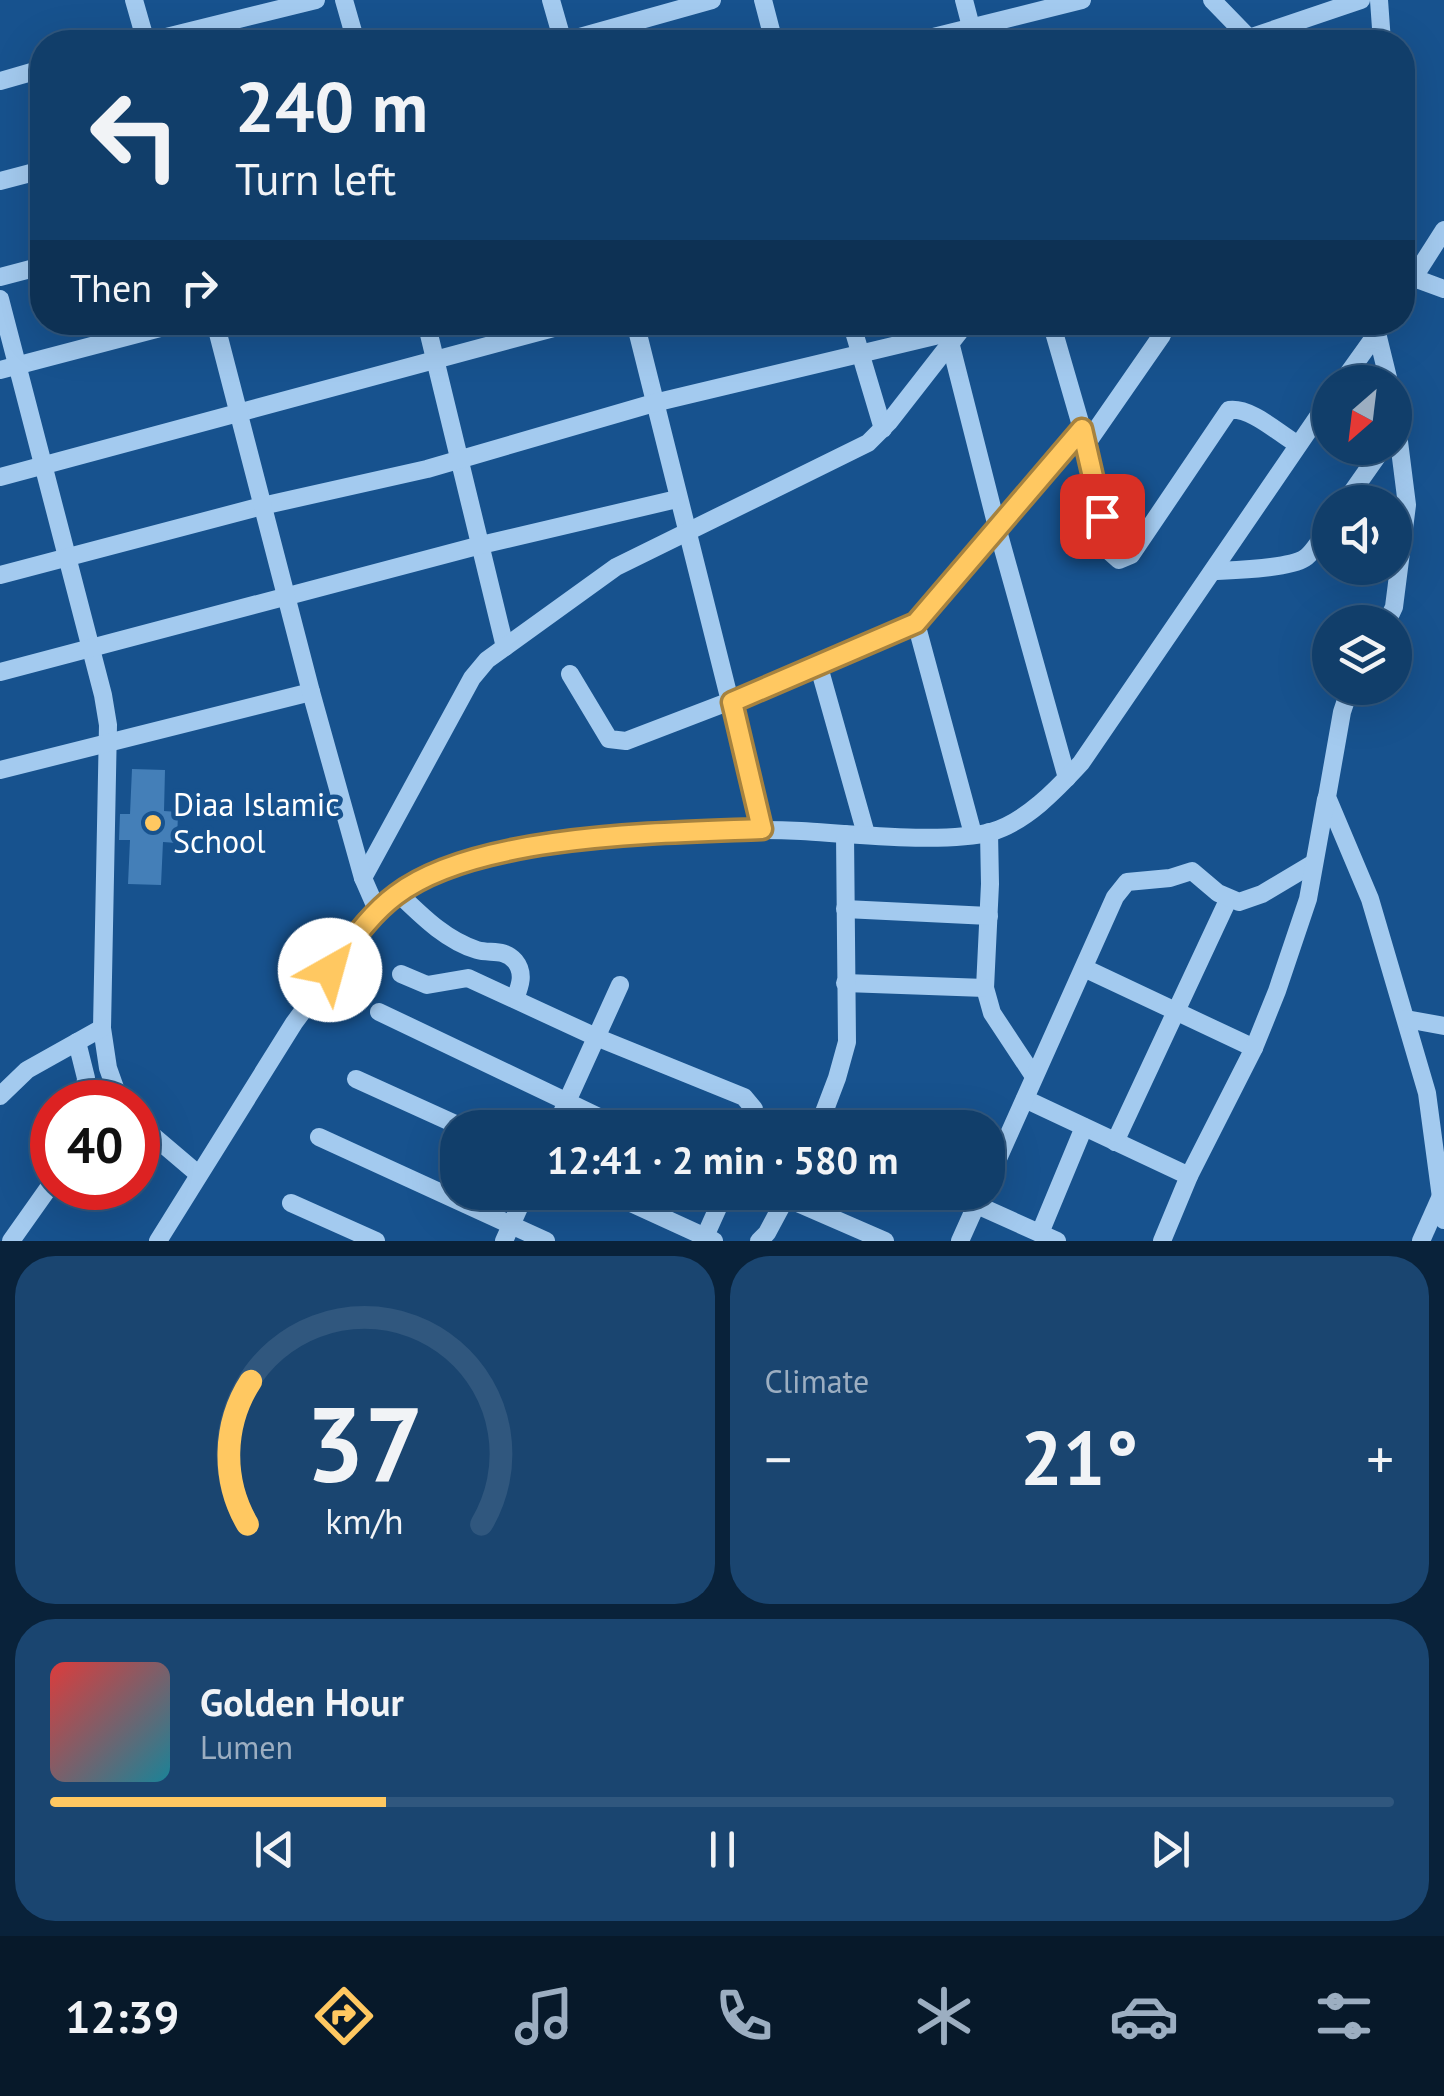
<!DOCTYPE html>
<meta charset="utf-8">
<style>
body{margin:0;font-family:"PT Sans",sans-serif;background:#1a4570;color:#f1f3f6;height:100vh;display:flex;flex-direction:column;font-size:38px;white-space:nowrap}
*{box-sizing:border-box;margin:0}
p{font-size:32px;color:#9caec1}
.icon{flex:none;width:55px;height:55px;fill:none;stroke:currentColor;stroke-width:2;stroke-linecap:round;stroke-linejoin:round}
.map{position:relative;height:1241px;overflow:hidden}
.details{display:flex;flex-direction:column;gap:15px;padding:15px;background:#09223a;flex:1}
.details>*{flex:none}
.hud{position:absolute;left:30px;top:30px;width:1385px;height:305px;border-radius:40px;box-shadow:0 10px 40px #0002,0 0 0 2px #30577e;background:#113e6a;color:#f1f3f6;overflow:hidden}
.needle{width:65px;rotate:208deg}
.buttons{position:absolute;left:1312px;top:365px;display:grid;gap:20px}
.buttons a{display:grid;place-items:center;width:100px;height:100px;border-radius:50%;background:#113e6a;box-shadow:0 10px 40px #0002,0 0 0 2px #30577e;font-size:50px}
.speed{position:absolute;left:30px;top:1080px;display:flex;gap:20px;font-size:50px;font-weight:700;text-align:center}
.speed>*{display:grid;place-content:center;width:130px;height:130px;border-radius:50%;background:#113e6a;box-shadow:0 10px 40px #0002,0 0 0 2px #30577e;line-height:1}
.speed .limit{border:15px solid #d22;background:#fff;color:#111}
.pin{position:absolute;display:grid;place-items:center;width:85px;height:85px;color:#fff;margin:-42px;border-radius:20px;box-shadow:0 5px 15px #0006}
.me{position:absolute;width:110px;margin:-55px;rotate:38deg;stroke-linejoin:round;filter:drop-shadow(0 0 8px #0008)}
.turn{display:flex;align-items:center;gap:35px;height:210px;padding:0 40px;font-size:45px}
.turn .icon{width:130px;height:130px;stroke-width:2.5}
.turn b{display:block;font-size:70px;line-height:85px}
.then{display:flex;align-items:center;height:95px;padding:0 40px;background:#0003;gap:20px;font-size:38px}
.big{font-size:75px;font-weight:700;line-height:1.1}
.details .tile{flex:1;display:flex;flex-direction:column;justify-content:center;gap:15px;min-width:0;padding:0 35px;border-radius:40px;background:#1a4570}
.details .dial{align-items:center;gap:0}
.dial svg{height:260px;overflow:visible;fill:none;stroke:#30577e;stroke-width:7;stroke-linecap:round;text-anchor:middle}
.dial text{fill:#f1f3f6;stroke:none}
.song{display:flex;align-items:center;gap:30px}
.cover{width:120px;height:120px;border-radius:15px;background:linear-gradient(135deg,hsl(0 70% 55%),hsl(190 70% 35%))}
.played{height:10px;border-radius:5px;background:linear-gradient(90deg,#ffc861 25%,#30577e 25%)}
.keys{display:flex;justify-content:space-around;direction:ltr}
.heat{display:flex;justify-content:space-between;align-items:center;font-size:55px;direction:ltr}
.details .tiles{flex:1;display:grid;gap:15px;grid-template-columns:1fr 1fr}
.tile:last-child{grid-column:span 2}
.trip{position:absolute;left:440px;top:1110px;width:565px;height:100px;border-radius:40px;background:#113e6a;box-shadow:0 10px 40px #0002,0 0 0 2px #30577e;font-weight:700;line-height:100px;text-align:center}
.menu{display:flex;height:160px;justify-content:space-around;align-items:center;background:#07192a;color:#9caec1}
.menu .icon{width:70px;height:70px}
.menu .current{color:#ffc861}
.menu b{font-size:45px;color:#f1f3f6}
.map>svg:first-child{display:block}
.building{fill:#447fb8}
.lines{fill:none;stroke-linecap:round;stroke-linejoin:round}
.minor{stroke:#a3caef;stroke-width:18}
.route-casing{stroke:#a6823f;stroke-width:25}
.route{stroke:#ffc861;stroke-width:18}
.poi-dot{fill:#ffc861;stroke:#17528e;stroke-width:4}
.labels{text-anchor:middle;stroke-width:9;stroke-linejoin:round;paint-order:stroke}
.poi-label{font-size:32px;fill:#fff;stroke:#17528e;text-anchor:start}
</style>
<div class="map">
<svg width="1444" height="1241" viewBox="0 0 1444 1241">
<rect width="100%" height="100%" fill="#17528e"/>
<!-- building -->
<polygon class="building" points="132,769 165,770 164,811 178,812 177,843 163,842 161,885 128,884 130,840 119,840 120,814 130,814"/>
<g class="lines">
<!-- minor -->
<g class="minor">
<polyline points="134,0 146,42 316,0"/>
<polyline points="344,0 356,42"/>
<polyline points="551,0 563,42"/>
<polyline points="763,0 774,42"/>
<polyline points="964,0 975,42"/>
<polyline points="1212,0 1248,37"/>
<polyline points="1379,0 1382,42"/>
<polyline points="562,42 712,0"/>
<polyline points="913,42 1082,0"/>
<polyline points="1237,42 1361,0"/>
<polyline points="0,81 42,69"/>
<polyline points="0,181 42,170"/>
<polyline points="0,277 42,266"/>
<polyline points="1414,278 1444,289"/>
<polyline points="1402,296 1444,230"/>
<polyline points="0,299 103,695 108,725 102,1028 108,1068 120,1102"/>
<polyline points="426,322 505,647"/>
<polyline points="635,322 762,829"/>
<polyline points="851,322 883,429"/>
<path d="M1051,322l31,107 28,123 9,8 12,-5 98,-145c22,-3 49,23 68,34"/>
<polyline points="1377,333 1389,382"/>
<polyline points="950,342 998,531 1067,778"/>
<polyline points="0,370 183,322"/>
<polyline points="1342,382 1385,322"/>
<polyline points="1085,446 1162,335"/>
<polyline points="0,477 576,322"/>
<polyline points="1345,502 1383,448"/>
<path d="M1214,571c20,-1 74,-2 91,-13 10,-7 18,-23 25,-33"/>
<polyline points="0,575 262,506 427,469 654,403 960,330"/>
<polyline points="1387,622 1394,607 1407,505 1395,410"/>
<polyline points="916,623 973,834"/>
<polyline points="819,667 866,834"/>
<polyline points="0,672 481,545 677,499"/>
<polyline points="570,674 609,739 626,741 819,667 916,623 1082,429"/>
<polyline points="1350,688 1342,712 1327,797 1370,899 1427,1093 1444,1220"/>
<polyline points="0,770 311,692"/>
<polyline points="989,832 990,884 985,988 992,1013 1033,1075"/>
<polyline points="363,878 472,678 487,660 616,567 868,443 889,422 960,331"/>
<path d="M398,893c23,22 47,47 79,57 13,4 27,-2 38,11 10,12 5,25 0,38"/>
<polyline points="845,909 989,916"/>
<path d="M377,910c22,-18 44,-33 70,-44 40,-15 85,-19 127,-24 75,-8 151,-15 227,-11 50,3 144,13 190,1 35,-10 66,-43 90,-69l249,-364"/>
<polyline points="1084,968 1254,1048"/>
<polyline points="401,974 427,985 468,978 596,1037 744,1097 754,1109 752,1128"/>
<polyline points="845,983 985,988"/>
<polyline points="379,1012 622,1128"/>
<polyline points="1406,1019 1444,1026"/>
<polyline points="77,1042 86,1078 84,1102"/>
<polyline points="356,1079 464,1128"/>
<polyline points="0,1096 27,1070 102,1028"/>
<polyline points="1025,1099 1189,1176"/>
<polyline points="138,1123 198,1174"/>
<polyline points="555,1128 620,985"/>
<polyline points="818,1128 837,1078 847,1042 845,834"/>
<polyline points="319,1137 546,1241"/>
<polyline points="1115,1142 1228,900"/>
<polyline points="988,1181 1115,897 1127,882 1170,878 1192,871 1218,893 1239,902 1262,894 1314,863"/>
<polyline points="607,1192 714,1241"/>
<polyline points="786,1198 885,1241"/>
<polyline points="291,1203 376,1241"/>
<polyline points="977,1205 1057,1241"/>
<polyline points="1040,1233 1084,1127"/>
<polyline points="11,1241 52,1183"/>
<polyline points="158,1241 294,1023 377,910 363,878 311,692 215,322"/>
<polyline points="504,1241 526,1192"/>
<polyline points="703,1241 725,1192"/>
<polyline points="759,1241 767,1233 789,1192"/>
<polyline points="960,1241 982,1192"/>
<polyline points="1162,1241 1189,1176 1254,1048 1277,991 1308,899 1326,799"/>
<polyline points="1421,1241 1441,1196"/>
</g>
</g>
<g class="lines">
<defs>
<path id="route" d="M330,970c20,-26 39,-55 66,-75 80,-61 266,-62 366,-66l-30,-127 184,-79 166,-194 20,87"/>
</defs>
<!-- route casing -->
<use href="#route" class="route-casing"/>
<!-- route -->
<use href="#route" class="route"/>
</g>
<!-- markers -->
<circle class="poi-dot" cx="153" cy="823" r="10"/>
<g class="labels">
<!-- poi labels -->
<g class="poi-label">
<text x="173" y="816">Diaa Islamic<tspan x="173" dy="37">School</tspan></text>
</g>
</g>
</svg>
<div class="buttons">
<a><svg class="needle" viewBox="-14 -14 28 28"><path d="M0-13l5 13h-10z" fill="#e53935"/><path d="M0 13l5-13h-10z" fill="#9caec1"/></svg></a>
<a><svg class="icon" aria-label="sound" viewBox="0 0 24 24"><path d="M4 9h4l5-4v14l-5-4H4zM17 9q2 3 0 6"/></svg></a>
<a><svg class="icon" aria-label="layers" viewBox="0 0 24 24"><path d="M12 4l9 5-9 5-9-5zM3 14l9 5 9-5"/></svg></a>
</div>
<div class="speed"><div class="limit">40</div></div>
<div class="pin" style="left:1102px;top:516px;background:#d93025"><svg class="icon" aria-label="arrive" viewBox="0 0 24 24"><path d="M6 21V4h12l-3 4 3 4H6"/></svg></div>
<svg class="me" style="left:330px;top:970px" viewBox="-20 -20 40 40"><circle r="19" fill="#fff"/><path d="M0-13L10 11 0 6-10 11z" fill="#ffc861"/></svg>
<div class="trip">12:41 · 2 min · 580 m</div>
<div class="hud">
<div class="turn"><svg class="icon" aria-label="left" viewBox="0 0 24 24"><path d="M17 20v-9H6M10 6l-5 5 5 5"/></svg><div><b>240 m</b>Turn left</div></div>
<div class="then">Then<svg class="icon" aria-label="right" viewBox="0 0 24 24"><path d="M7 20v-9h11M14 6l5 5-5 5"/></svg></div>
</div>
</div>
<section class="details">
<div class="tiles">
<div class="tile dial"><svg viewBox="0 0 100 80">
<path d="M14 69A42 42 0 1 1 86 69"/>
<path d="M14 69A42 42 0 0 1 15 25" stroke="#ffc861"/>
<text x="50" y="56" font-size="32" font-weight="700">37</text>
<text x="50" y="72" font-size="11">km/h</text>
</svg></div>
<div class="tile"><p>Climate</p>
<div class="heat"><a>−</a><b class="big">21°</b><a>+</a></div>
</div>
<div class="tile">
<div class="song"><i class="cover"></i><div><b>Golden Hour</b><p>Lumen</p></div></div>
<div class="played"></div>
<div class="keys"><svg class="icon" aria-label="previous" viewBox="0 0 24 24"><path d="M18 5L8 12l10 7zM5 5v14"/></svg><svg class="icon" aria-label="pause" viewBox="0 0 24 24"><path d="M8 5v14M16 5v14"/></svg><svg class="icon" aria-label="next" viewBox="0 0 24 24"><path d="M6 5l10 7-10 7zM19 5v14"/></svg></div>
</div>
</div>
</section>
<nav class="menu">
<b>12:39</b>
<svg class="icon current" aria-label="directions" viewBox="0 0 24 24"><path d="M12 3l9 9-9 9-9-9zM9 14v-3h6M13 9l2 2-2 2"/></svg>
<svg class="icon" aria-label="music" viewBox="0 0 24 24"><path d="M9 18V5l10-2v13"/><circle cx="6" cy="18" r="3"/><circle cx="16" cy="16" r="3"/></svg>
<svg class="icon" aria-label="phone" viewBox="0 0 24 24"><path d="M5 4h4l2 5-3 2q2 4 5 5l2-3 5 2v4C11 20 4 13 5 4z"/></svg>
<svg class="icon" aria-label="climate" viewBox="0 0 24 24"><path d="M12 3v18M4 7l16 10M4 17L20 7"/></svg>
<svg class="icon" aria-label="car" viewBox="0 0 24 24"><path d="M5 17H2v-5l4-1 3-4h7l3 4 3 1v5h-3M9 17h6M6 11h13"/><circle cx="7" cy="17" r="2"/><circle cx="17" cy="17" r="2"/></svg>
<svg class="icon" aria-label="filters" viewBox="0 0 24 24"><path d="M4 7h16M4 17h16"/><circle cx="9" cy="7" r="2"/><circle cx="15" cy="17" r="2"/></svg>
</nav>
